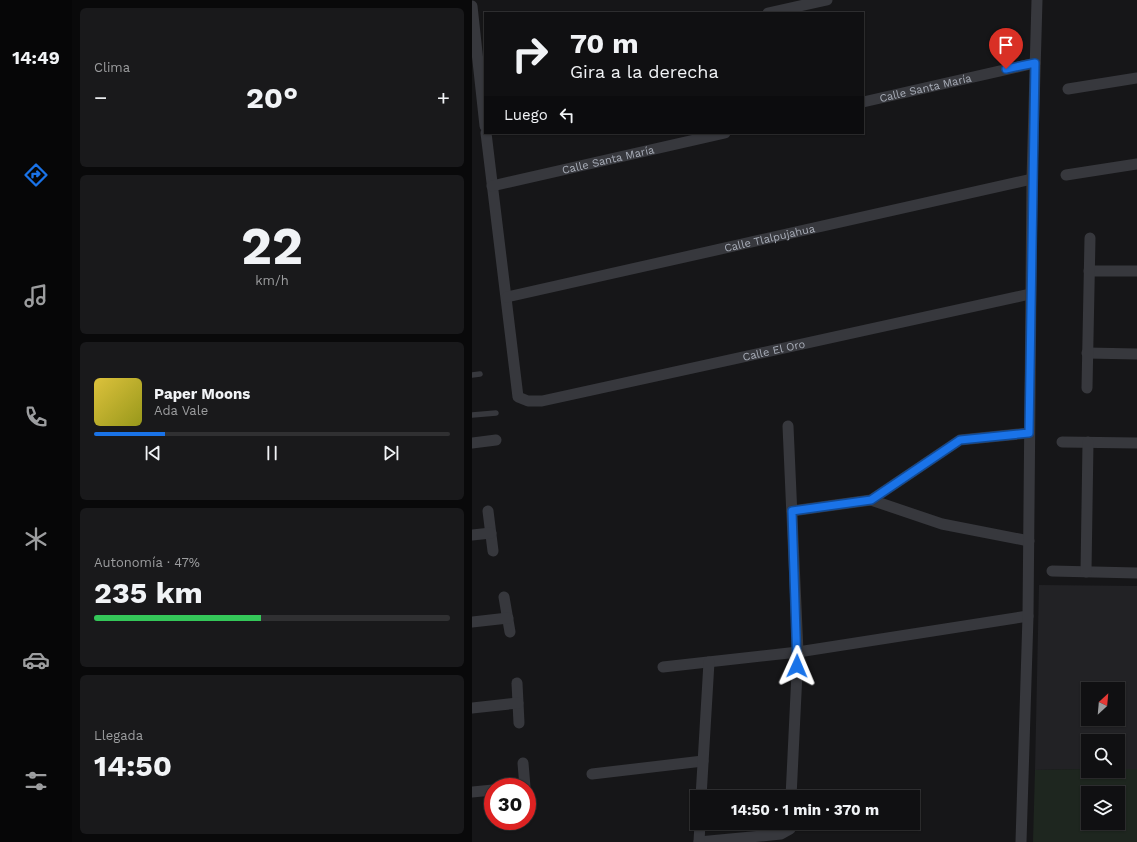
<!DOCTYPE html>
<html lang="es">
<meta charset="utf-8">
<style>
body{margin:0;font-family:"Work Sans",sans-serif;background:#19191b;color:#f1f3f6;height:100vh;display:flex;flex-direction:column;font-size:15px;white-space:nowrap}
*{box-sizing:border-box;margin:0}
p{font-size:13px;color:#9c9d9f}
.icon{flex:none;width:22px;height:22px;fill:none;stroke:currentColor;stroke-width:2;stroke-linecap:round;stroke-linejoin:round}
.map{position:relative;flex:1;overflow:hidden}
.side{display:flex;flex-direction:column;gap:8px;padding:8px;background:#09090a;width:400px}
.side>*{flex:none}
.hud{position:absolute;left:12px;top:12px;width:380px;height:122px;border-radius:0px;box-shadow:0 1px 3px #0004,0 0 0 1px #303032;background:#101012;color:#f1f3f6;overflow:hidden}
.needle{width:26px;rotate:26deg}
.controls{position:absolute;left:609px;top:682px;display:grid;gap:8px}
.controls a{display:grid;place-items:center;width:44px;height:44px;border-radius:0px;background:#101012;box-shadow:0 1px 3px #0004,0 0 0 1px #303032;font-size:20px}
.speed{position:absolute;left:12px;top:778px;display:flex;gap:8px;font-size:20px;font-weight:700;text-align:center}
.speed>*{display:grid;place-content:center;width:52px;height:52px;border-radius:50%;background:#101012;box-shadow:0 1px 3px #0004,0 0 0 1px #303032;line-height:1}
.speed .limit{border:6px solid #d22;background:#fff;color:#111}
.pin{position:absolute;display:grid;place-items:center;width:34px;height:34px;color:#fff;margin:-41px -17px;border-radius:50% 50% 50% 0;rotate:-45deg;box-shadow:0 0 4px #0007}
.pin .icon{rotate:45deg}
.me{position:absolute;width:44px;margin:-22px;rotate:1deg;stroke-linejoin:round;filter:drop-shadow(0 0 3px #0008)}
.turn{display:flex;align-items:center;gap:14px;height:84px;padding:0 20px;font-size:18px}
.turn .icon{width:52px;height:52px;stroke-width:2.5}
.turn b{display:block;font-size:28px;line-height:34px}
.then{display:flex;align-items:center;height:38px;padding:0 20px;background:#0003;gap:8px;font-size:15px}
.big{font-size:30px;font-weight:700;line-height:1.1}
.side .widget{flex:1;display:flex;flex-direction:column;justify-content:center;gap:6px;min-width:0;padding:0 14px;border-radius:6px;background:#19191b}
.side .dial{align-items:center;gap:0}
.dial b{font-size:52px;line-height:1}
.song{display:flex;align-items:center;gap:12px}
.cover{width:48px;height:48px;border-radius:6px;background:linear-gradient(135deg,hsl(50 70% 55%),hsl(60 70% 35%))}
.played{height:4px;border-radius:2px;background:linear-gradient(90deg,#1a73e8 20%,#303032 20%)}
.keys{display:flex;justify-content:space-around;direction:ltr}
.heat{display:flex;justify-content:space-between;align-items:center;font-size:22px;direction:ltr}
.charge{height:6px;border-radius:3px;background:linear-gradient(90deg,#34c759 47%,#303032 0)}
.trip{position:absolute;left:218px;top:790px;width:230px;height:40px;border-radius:0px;background:#101012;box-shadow:0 1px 3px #0004,0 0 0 1px #303032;font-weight:700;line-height:40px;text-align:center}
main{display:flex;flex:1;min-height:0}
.dock{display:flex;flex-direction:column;width:72px;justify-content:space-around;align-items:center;background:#060607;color:#9c9d9f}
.dock .icon{width:28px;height:28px}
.dock .selected{color:#1a73e8}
.dock b{font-size:18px;color:#f1f3f6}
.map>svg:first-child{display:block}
.built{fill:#222225;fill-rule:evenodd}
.green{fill:#1e261f;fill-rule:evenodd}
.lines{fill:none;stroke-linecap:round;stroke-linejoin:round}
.service{stroke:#37383d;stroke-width:5.5}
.minor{stroke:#37383d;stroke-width:11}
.route-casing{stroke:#114b97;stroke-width:10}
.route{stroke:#1a73e8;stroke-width:7}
.labels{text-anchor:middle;stroke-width:4;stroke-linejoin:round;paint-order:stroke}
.street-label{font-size:11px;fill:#a8adb8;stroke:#111113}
</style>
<main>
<nav class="dock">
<b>14:49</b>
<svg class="icon selected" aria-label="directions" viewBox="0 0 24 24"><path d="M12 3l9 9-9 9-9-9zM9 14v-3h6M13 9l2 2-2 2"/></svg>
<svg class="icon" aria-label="music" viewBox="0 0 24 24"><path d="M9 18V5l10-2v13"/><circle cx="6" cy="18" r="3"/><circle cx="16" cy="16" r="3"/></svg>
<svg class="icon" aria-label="phone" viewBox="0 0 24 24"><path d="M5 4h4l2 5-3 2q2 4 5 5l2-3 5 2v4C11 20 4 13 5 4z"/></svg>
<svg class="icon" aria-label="climate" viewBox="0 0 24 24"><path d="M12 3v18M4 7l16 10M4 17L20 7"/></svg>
<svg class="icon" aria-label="car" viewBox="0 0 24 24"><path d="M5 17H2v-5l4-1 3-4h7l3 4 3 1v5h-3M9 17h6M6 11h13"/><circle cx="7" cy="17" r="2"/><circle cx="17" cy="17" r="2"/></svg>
<svg class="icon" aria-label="filters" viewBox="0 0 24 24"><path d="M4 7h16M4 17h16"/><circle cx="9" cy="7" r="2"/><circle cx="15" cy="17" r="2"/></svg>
</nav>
<section class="side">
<div class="widget"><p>Clima</p>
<div class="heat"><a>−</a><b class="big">20°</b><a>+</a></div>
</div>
<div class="widget dial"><b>22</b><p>km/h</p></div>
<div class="widget">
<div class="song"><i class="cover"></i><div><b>Paper Moons</b><p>Ada Vale</p></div></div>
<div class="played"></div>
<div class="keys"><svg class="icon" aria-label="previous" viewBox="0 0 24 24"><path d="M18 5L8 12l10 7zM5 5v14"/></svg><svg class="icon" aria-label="pause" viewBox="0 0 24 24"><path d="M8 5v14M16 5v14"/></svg><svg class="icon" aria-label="next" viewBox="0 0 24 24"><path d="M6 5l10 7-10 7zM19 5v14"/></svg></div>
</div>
<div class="widget"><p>Autonomía · 47%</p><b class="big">235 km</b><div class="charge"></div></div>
<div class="widget"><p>Llegada</p><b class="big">14:50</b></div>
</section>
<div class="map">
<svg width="665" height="842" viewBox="0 0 665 842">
<rect width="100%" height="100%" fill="#161618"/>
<!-- built -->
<path class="built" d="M567,585l98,1v183h-19v-28h-30v28l-53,1zM616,689h30v30h-30z"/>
<!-- green -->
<path class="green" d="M616,769v2h30v-2h19v73h-104l2,-72zM616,793h30v30h-30z"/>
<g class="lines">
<!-- service -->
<g class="service">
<polyline points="0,375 8,374"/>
<polyline points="0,415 24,413"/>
</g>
<!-- minor -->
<g class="minor">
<polyline points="0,6 13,126"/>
<polyline points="296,13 355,0"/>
<polyline points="596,89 665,78"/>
<path id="s1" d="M391,102l172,-39"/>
<path id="s2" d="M14,133l32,264 10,4h14l488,-107"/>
<polyline points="594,175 665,164"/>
<path id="s3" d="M20,186l233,-53"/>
<polyline points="617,271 665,271"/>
<path id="s4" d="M35,297l525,-118"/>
<polyline points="615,353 665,354"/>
<polyline points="615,388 618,238"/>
<polyline points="316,426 326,652 319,797"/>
<polyline points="590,442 665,443"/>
<polyline points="0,443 24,440"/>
<polyline points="399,500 470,524 557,541"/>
<polyline points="16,511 21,551"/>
<polyline points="320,511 399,500 488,440 557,433"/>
<polyline points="0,535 19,533"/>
<polyline points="580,571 665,573"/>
<polyline points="614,572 616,442"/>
<polyline points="32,597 38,632"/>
<polyline points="0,622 36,618"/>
<polyline points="191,667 326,652 556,616"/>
<polyline points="45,683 47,723"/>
<polyline points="0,708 46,703"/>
<polyline points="51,763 53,787"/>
<polyline points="120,774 231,761"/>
<polyline points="0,792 21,790"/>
<polyline points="229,797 237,662"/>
<polyline points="227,842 309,834 318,829 318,823"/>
<polyline points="227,842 228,823"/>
<polyline points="549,842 556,616 560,179 565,0"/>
</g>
</g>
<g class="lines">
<defs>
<polyline id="route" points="325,666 320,511 399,500 488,440 557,433 563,63 534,69"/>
</defs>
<!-- route casing -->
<use href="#route" class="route-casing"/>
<!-- route -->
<use href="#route" class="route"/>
</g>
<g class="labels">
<!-- street labels -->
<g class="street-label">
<text dy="4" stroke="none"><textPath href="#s1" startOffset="64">Calle Santa María</textPath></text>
<text dy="4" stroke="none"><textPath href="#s3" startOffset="119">Calle Santa María</textPath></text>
<text dy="4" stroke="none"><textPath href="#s4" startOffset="269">Calle Tlalpujahua</textPath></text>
<text dy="4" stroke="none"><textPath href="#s2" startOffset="528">Calle El Oro</textPath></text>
</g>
</g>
</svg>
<div class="controls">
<a><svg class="needle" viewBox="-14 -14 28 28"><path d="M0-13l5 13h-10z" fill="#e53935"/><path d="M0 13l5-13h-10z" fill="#9c9d9f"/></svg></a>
<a><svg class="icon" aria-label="search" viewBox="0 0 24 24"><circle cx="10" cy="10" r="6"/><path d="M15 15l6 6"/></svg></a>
<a><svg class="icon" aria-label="layers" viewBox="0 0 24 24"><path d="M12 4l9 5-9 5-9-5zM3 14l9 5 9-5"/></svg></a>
</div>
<div class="speed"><div class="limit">30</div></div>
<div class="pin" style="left:534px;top:69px;background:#d93025"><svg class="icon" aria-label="arrive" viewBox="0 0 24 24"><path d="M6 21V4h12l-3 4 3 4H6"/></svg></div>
<svg class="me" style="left:325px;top:666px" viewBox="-20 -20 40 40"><path d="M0-17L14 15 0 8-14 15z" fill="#1a73e8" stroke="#fff" stroke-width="4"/></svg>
<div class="trip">14:50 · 1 min · 370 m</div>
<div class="hud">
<div class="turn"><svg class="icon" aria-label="right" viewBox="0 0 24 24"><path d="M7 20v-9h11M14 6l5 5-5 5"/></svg><div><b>70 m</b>Gira a la derecha</div></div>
<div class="then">Luego<svg class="icon" aria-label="left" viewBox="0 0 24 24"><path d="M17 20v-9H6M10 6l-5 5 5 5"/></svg></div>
</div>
</div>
</main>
